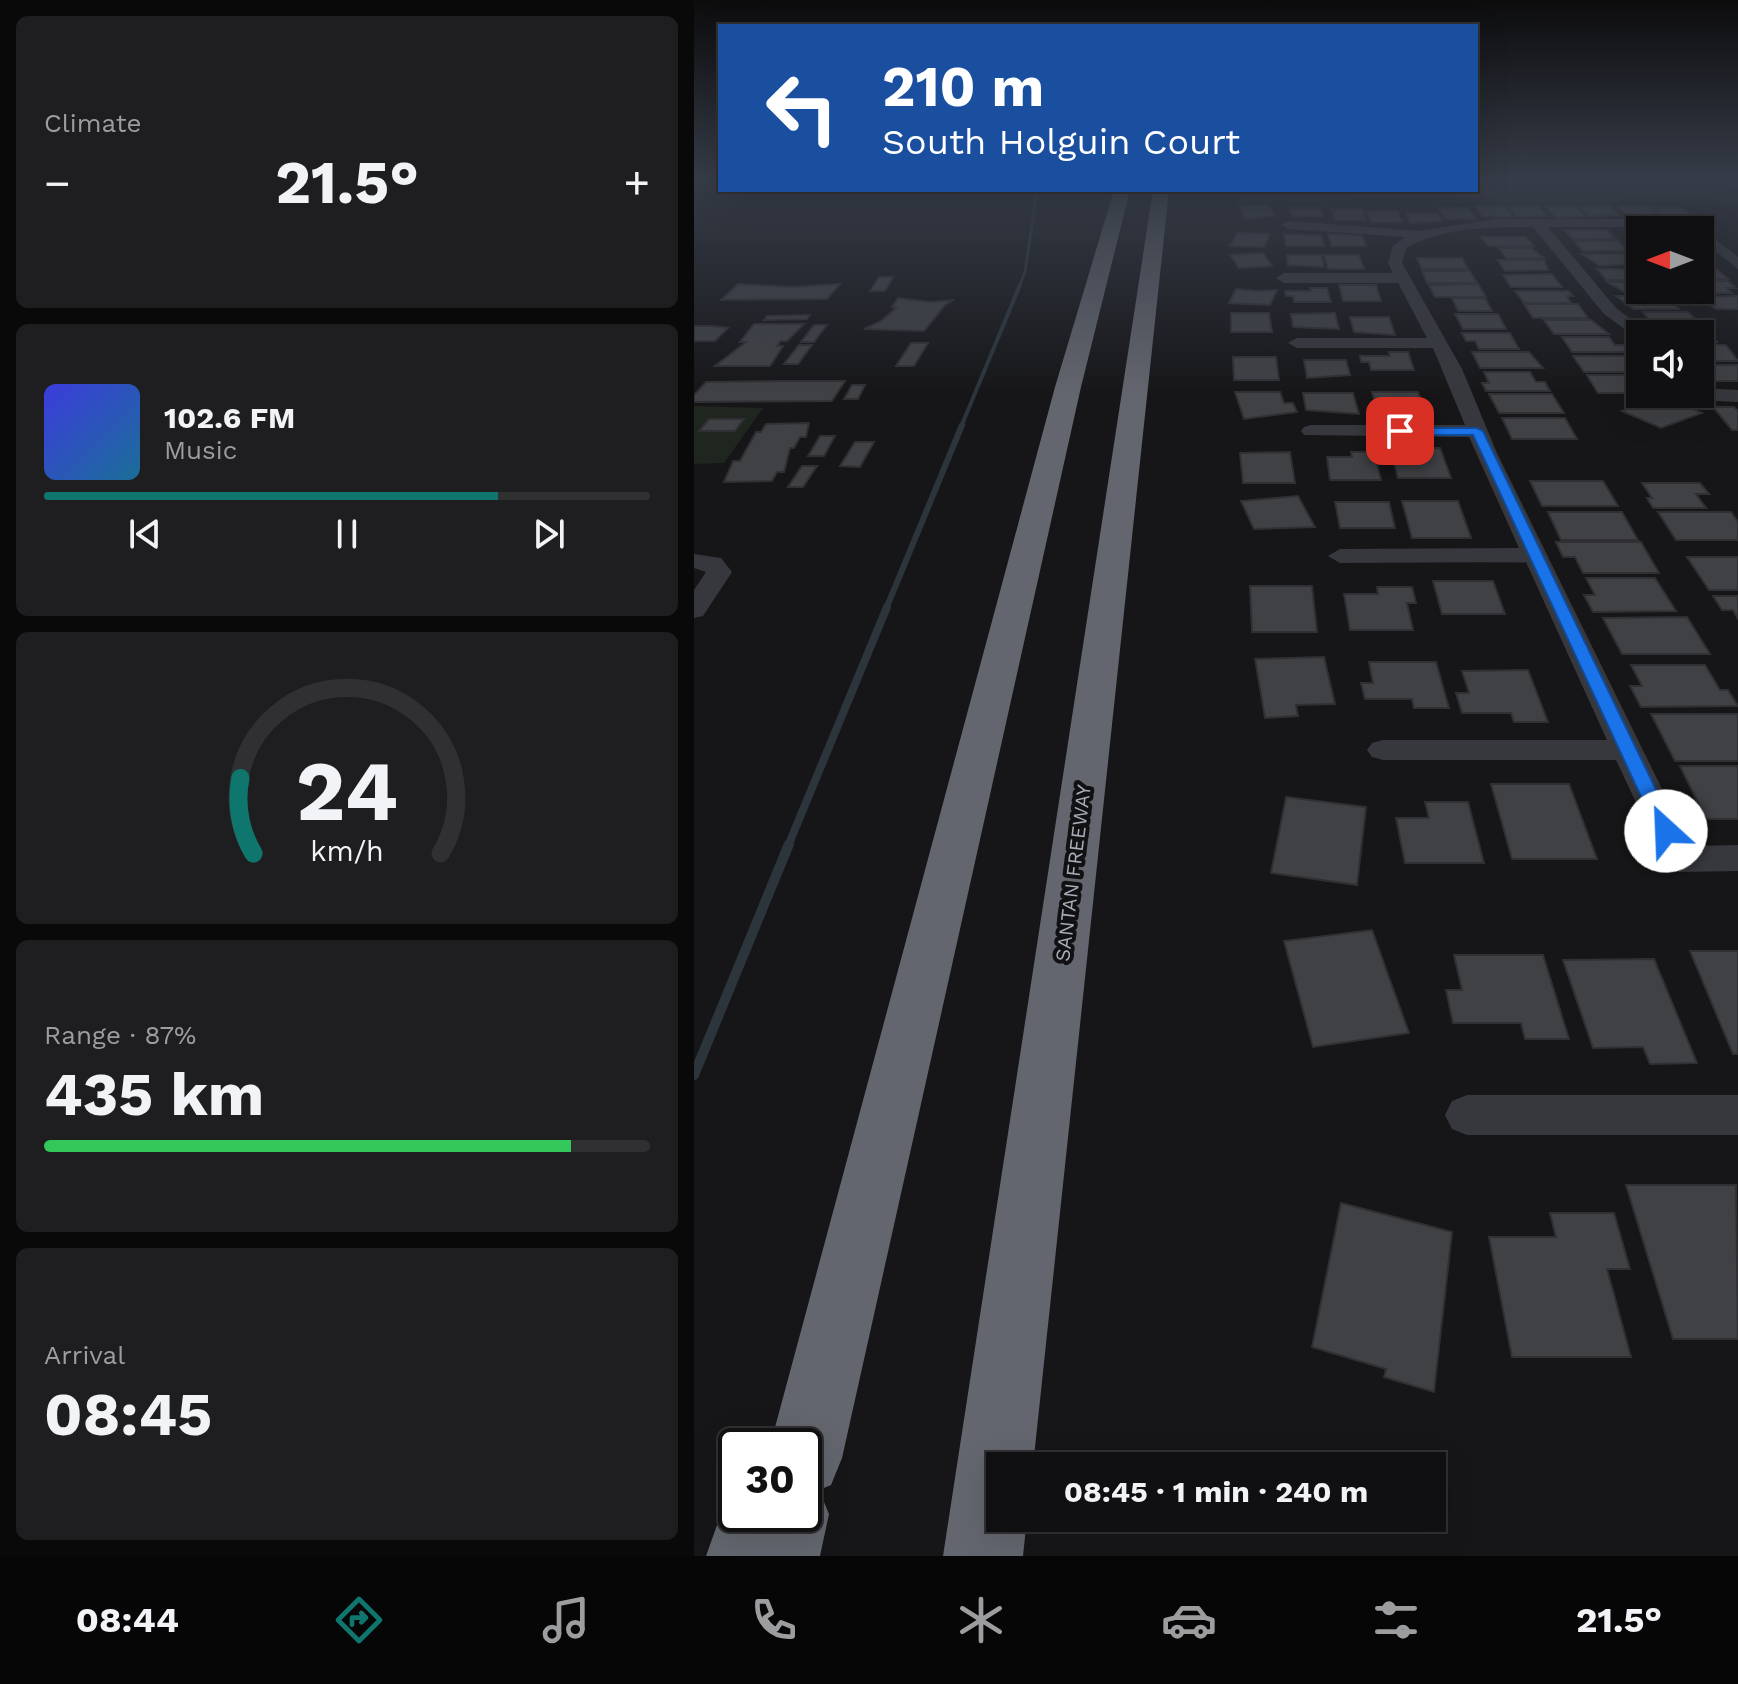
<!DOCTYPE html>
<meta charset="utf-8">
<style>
body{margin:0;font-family:"Work Sans",sans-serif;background:#1e1e20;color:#f1f3f6;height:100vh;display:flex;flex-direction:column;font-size:30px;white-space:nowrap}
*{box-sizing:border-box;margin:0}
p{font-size:26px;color:#9c9d9f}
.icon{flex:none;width:44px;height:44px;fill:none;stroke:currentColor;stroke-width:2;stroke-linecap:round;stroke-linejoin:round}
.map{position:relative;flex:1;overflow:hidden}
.side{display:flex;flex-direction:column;gap:16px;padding:16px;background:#09090a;width:694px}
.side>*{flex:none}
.hud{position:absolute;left:24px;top:24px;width:760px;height:168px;border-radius:0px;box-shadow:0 8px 32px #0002,0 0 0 2px #303032;background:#1a4fa0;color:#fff;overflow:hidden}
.needle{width:52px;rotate:270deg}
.controls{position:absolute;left:932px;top:216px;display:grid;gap:16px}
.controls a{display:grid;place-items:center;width:88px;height:88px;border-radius:0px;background:#101012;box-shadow:0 8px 32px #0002,0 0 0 2px #303032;font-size:40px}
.speed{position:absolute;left:24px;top:1428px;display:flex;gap:16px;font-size:40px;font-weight:700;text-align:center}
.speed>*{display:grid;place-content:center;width:104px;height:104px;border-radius:50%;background:#101012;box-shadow:0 8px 32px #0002,0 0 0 2px #303032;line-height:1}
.speed .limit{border:4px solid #111;border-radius:12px;background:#fff;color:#111}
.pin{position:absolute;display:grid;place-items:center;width:68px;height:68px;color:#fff;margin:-34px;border-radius:16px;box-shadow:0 4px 12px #0006}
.me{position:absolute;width:88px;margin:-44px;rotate:335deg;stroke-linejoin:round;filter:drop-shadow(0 0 6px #0008)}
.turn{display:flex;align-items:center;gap:28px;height:168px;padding:0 32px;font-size:36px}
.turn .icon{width:104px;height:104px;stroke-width:2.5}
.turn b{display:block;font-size:56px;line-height:68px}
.big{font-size:60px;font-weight:700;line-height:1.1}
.side .card{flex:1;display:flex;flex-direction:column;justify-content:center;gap:12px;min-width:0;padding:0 28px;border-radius:12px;background:#1e1e20}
.side .dial{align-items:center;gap:0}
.dial svg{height:208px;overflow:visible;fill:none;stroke:#303032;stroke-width:7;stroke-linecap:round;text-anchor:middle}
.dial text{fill:#f1f3f6;stroke:none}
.song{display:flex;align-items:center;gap:24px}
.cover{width:96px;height:96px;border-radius:12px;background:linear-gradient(135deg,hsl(240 70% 55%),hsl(200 70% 35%))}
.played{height:8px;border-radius:4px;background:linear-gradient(90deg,#0f766e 75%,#303032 75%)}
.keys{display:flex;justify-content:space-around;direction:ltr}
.heat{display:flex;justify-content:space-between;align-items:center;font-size:44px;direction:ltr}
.charge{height:12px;border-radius:6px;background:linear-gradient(90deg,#34c759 87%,#303032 0)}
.trip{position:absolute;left:292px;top:1452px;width:460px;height:80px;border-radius:0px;background:#101012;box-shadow:0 8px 32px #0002,0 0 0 2px #303032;font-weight:700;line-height:80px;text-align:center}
.tab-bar{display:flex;height:128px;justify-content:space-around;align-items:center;background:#060607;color:#9c9d9f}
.tab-bar .icon{width:56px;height:56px}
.tab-bar .current{color:#0f766e}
.tab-bar b{font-size:36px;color:#f1f3f6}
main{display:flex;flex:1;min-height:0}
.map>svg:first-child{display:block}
.built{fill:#222225}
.green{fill:#1e261f}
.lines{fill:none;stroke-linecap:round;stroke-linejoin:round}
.stream-far4{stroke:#2c353c;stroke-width:3}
.stream-far3{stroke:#2c353c;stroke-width:4}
.stream-far2{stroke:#2c353c;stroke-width:6}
.stream-far1{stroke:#2c353c;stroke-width:8}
.stream{stroke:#2c353c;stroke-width:10}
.building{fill:#404145;stroke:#303034;stroke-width:2}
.minor{fill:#37383d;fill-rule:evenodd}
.highway{fill:#63666e;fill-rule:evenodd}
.route{fill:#1a73e8;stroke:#114b97;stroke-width:2}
.labels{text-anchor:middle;stroke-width:8;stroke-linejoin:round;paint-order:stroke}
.street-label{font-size:20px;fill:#a8adb8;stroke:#111113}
</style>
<main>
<section class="side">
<div class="card"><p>Climate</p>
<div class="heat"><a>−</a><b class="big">21.5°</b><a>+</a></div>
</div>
<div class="card">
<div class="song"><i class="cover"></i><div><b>102.6 FM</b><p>Music</p></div></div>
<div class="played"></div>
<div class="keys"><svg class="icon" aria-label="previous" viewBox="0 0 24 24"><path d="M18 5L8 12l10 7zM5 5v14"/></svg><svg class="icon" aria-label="pause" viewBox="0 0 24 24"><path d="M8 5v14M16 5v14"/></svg><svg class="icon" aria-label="next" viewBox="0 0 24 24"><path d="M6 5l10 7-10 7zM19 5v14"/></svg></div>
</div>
<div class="card dial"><svg viewBox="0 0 100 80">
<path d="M14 69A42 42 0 1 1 86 69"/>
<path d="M14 69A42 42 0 0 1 9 40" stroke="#0f766e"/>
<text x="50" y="56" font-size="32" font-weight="700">24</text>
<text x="50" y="72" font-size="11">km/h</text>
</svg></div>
<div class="card"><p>Range · 87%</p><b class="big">435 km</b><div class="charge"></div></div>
<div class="card"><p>Arrival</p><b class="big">08:45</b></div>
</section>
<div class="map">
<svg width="1044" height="1556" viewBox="0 0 1044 1556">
<rect width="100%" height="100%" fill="#161618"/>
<!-- built -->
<polygon class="built" points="782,179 1017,179 1044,196 1044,202 542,203 546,190 782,190"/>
<!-- green -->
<polygon class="green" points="0,406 69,408 30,463 0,464"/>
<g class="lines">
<!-- stream-far4 -->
<polyline class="stream-far4" points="325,287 331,272 343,190"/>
<!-- stream-far3 -->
<polyline class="stream-far3" points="267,427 326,285"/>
<!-- stream-far2 -->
<polyline class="stream-far2" points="192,609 268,425"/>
<!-- stream-far1 -->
<polyline class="stream-far1" points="94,846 193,607"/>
<!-- stream -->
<polyline class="stream" points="0,1075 95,844"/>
</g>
<!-- building -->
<g class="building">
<polygon points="658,190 774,190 783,196 661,196"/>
<polygon points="575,205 581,216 551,219 545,206"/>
<polygon points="781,206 811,206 819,217 789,217"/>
<polygon points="844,206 853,216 823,217 815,207"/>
<polygon points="851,206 883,207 891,216 862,218"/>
<polygon points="915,206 924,215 895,216 886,207"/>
<polygon points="923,206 954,206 965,216 935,217"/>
<polygon points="596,208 626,208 629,217 598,216"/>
<polygon points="744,208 774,208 782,219 751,219"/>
<polygon points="958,208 988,208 1000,217 967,215"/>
<polygon points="638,209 668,209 672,220 641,220"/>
<polygon points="672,211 703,211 708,222 677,222"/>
<polygon points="712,213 743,213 748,221 717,223"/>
<polygon points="870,230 913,230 922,239 879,239"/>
<polygon points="543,233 576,234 570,247 536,246"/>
<polygon points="590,234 627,236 630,246 592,246"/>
<polygon points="634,234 668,236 672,246 638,246"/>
<polygon points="787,237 832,237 840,246 794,246"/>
<polygon points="880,241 924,241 934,251 889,251"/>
<polygon points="805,248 837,248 850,258 812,258"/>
<polygon points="569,253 578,266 545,268 536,255"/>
<polygon points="888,254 929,254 939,264 906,266"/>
<polygon points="593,255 627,255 630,267 594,265"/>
<polygon points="630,255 665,255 670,269 634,269"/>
<polygon points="723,258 768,258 774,269 728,269"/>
<polygon points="804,260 850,260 854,270 811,271"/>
<polygon points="1006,268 1021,268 1034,279 1006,279"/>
<polygon points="903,269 946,269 946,280 912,280"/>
<polygon points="728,271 776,271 783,283 733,283"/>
<polygon points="858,274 868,287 817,287 809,275"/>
<polygon points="185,277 199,277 191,291 176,291"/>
<polygon points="1006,281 1034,281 1042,288 1033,288 1038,293 1005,293 1002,290 1006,290"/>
<polygon points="913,282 946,282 946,290 966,290 969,293 932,293"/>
<polygon points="44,284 98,287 146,284 133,299 27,300"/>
<polygon points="784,284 792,297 741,297 735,285"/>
<polygon points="645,285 682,285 687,301 649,301"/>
<polygon points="616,288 633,288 637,302 600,302 599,296 592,296 591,291 617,291"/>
<polygon points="542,289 564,291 583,290 576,305 535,303"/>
<polygon points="821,291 874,291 879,296 873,296 877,303 830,303"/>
<polygon points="922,296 972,296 985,309 940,309"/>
<polygon points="1040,296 1044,296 1044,309 1022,309 1004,297"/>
<polygon points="204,298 236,302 260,300 251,305 230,331 170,329 187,321 202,308 198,307"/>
<polygon points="758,298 791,298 798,311 764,311"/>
<polygon points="830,304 884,304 894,318 839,318"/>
<polygon points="949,312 994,312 1007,325 954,326 948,319 955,319"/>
<polygon points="537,313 575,313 578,332 537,332"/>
<polygon points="641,313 645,329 599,327 597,314"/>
<polygon points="761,314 804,314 812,329 769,329"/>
<polygon points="116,315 113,319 70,320 73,316"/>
<polygon points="656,317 695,317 701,335 660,332"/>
<polygon points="850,320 897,320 915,334 860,334"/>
<polygon points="60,324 110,324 93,341 87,341 83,346 89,346 76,366 21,366 52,342 46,342"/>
<polygon points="120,325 133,325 120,342 107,342"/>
<polygon points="0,326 19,326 34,328 21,341 0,341"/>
<polygon points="971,327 1009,327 1023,342 1006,342 1006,334 978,334"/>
<polygon points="768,333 816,333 825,349 785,349 781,341 772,341"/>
<polygon points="868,337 915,337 921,345 930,345 935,352 878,352"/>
<polygon points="217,343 234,343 220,366 202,366"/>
<polygon points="105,345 118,345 104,364 90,364"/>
<polygon points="1006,345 1032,345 1044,361 1006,361"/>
<polygon points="695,352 714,352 720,370 677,370 675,362 667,362 666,356 696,356"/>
<polygon points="778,352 835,352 849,368 786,368"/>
<polygon points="879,356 935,356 946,372 890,372"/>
<polygon points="539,357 582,357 585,380 540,380"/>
<polygon points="610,360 652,360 656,375 613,378"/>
<polygon points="1006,365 1044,365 1044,381 1015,381 1006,371"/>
<polygon points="790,372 836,372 842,382 851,382 856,391 792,391 788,383 795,383"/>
<polygon points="893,375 946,375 946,382 940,382 946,393 904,393"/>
<polygon points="89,381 151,381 138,401 0,402 0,395 12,382"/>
<polygon points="158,385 171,385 164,399 150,399"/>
<polygon points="541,392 586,392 590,403 599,403 603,412 550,419"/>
<polygon points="678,392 724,392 733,417 685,417"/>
<polygon points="609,393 659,393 665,414 612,410"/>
<polygon points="795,394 858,394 870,413 805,413"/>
<polygon points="969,397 1008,413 967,428 928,411"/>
<polygon points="1019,407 1040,407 1044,411 1044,430 1038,430"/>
<polygon points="808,418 871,418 883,439 818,439"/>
<polygon points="15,419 50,419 41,431 5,431"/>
<polygon points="115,423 112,437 106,437 100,448 96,448 90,472 83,472 78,481 30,482 39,461 46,461 62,432 67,432 72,424"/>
<polygon points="126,436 141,436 130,456 114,456"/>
<polygon points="161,442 180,442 166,467 146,466"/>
<polygon points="696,448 746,448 757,478 704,478"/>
<polygon points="596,452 601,483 549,483 546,453"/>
<polygon points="657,452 680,452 687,480 636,480 633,457 658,457"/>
<polygon points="108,466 123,466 109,487 94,487"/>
<polygon points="836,481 909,481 924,506 848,506"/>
<polygon points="948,483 1006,483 1015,494 1002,494 1012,508 959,508 953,498 958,498"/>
<polygon points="604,496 621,527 560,529 547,501"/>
<polygon points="708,501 764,501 777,538 718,538"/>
<polygon points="641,502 695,502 701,528 646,528"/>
<polygon points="854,512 928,512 944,540 867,540"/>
<polygon points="964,512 1037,512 1044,522 1044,540 982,540"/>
<polygon points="862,542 947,542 965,573 889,573 881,557 869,557"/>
<polygon points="993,557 1044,557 1044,590 1015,590"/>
<polygon points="892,578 961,578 982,611 899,612 890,595 901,595"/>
<polygon points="739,581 799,581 811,614 748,614"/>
<polygon points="556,586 618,586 623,632 558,632"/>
<polygon points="683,587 718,587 722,603 713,603 719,630 656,630 650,594 684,594"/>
<polygon points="1019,596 1044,596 1044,619 1039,610 1028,610"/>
<polygon points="993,617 1016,654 928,654 909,618"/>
<polygon points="630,657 641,704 602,705 604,716 571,718 561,659"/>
<polygon points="675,662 742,662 755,708 720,708 718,699 671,699 667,683 679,683"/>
<polygon points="937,665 1011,665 1026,690 1034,690 1044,706 947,707 936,686 948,686"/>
<polygon points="834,670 854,722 820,722 817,713 768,713 762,693 775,693 768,671"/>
<polygon points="957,714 1044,714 1044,761 981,761"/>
<polygon points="986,766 1044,766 1044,819 1012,819"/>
<polygon points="797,784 875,784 903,859 818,859"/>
<polygon points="592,797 672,807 663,885 577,873"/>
<polygon points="731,802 774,802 790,863 711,863 702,818 735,818"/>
<polygon points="678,930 715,1033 619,1047 590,941"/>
<polygon points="996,951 1044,951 1044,1054 1039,1054"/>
<polygon points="760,955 849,955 875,1039 831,1039 827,1023 759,1023 752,990 768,990"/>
<polygon points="960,959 1003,1063 956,1064 949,1047 899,1048 869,960"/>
<polygon points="932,1185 1042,1185 1044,1339 979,1339"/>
<polygon points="647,1203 758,1232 740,1392 690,1377 692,1369 618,1347"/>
<polygon points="856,1213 920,1213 936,1269 913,1269 937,1357 818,1357 795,1237 862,1237"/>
</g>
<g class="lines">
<!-- minor -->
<g class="minor">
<polygon points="782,179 792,179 800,196 792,196"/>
<polygon points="1028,179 1042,179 1044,190"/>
<path d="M800,219h195l49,38v12l-38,-30v-9l-14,-3h-138l68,81 30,23 2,3h-8v6l-36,-26 -71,-87c-41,0 -91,0 -127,21l-4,15 60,106 35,84 193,393 48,-1v26l-59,1 -12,-4 -51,-108h-233l-11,-3 -5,-7 5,-7 11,-3h224l-81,-178 -186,1 -12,-7 12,-7 179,-1 -50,-111 -165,-2 -3,-4 3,-4 7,-2h154l-32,-77h-136l-9,-5 9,-5h130l-29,-55h-114l-8,-5 8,-5h109l-5,-10 5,-17 12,-9 -117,-8 -7,-4 7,-4 131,10z"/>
<polygon points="1006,388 1044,390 1044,402 1003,400 993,394 1006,394"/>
<polygon points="0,554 27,558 38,572 9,616 0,618 0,590 12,572 0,568"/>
<polygon points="773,1095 1044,1095 1044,1135 773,1135 758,1129 751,1115 758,1101"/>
</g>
<!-- highway -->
<g class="highway">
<polygon points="420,190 436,190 387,387 148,1458 137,1485 125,1490 135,1514 126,1556 12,1556 37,1486 42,1485 42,1514 110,1514 110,1446 76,1446 361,387"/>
<polygon points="459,190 475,190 339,1466 306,1466 306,1518 333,1518 329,1556 249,1556"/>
</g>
</g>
<!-- sky -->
<linearGradient id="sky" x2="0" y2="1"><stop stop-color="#0c0c0d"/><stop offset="0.45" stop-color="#363c48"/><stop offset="1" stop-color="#363c48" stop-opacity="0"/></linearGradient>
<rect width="1044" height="397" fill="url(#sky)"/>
<!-- route -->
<polygon class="route" points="783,428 789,431 982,831 979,836 966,836 963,831 779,435 706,435 700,431 706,428"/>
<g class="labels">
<!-- street labels -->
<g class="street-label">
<text transform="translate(379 873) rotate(-83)" y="7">SANTAN FREEWAY</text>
</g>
</g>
</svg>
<div class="controls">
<a><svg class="needle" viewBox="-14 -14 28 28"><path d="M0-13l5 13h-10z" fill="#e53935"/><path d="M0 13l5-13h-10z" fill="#9c9d9f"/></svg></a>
<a><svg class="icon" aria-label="sound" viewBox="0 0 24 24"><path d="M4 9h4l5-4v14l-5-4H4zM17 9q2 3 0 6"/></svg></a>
</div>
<div class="speed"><div class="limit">30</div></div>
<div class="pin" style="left:706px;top:431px;background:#d93025"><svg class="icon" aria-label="arrive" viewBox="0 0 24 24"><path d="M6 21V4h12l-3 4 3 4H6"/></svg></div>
<svg class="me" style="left:972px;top:831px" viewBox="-20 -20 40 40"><circle r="19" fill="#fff"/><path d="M0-13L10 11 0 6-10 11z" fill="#1a73e8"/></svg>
<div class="trip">08:45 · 1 min · 240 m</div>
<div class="hud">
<div class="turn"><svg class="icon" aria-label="left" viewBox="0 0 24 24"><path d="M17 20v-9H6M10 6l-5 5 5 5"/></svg><div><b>210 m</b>South Holguin Court</div></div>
</div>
</div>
</main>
<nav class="tab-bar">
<b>08:44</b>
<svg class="icon current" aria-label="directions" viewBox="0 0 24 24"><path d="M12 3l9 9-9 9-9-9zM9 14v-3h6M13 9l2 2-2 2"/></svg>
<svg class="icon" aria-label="music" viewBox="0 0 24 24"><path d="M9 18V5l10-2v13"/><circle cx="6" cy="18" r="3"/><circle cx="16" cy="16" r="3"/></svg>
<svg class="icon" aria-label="phone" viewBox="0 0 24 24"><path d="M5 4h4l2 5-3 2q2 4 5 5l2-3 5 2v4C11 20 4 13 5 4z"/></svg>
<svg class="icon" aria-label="climate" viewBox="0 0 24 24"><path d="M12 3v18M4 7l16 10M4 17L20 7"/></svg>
<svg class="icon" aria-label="car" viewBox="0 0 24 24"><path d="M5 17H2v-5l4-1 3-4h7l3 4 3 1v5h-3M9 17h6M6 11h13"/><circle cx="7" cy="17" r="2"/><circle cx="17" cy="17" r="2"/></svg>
<svg class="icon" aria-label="filters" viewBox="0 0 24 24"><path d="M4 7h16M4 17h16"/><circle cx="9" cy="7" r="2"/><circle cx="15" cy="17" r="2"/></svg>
<b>21.5°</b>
</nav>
